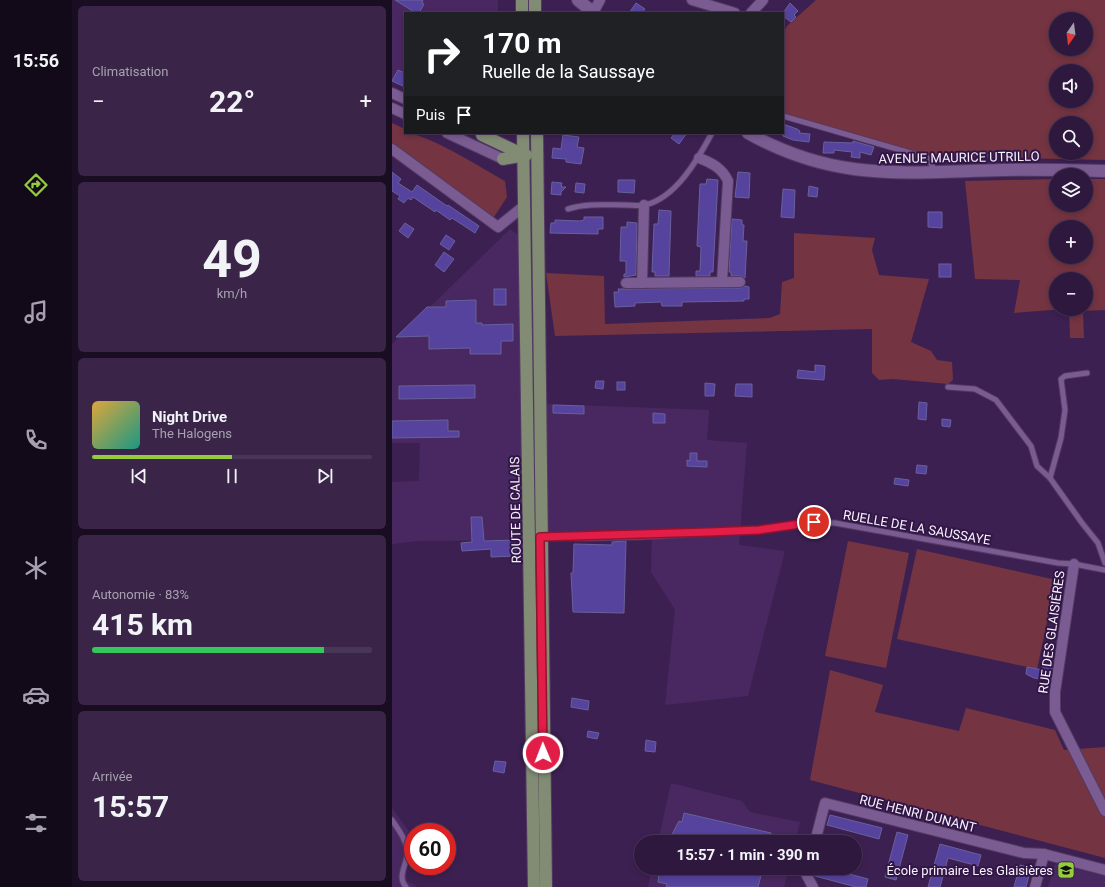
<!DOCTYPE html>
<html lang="fr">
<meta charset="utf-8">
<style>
body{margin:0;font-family:Roboto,sans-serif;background:#3a2549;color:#f1f3f6;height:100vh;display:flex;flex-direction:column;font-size:15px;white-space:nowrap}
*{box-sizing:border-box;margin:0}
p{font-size:13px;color:#a7a0b0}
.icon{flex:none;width:22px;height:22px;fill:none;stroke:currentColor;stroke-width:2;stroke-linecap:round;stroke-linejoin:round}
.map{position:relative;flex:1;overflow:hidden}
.side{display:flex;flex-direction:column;gap:6px;padding:6px;background:#190d22;width:320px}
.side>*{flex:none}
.hud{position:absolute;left:12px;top:12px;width:380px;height:122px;border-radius:0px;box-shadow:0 2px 6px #0003,0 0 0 1px #493758;background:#202124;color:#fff;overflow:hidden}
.needle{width:26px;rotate:194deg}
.buttons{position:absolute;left:657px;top:12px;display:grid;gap:8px}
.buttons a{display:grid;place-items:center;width:44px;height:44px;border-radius:50%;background:#2e183e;box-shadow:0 2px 6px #0003,0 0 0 1px #493758;font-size:20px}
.speed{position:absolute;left:12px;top:823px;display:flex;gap:8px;font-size:20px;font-weight:700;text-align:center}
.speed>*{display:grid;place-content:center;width:52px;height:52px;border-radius:50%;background:#2e183e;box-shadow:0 2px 6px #0003,0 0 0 1px #493758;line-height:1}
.speed .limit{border:6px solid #d22;background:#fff;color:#111}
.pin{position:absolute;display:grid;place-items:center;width:34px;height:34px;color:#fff;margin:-17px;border:2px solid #fff;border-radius:50%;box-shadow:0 1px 4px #0007}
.me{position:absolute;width:44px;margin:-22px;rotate:359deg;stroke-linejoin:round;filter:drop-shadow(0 0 3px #0008)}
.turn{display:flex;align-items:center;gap:14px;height:84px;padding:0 12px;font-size:18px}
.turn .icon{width:52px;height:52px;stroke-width:2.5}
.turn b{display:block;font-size:28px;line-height:34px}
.then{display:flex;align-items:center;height:38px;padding:0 12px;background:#0003;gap:8px;font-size:15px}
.big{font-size:30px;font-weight:700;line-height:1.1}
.side .card{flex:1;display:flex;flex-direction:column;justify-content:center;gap:6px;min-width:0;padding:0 14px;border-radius:6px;background:#3a2549}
.side .dial{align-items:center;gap:0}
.dial b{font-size:52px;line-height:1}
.song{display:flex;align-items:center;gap:12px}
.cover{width:48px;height:48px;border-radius:6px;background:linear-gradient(135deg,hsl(40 70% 55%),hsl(170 70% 35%))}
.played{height:4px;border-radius:2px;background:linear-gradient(90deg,#94cc3c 50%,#493758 50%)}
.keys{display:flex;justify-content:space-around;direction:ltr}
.heat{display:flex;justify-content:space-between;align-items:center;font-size:22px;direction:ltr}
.charge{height:6px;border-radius:3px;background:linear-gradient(90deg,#34c759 83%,#493758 0)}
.trip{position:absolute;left:242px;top:835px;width:228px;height:40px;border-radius:20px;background:#2e183e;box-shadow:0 2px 6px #0003,0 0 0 1px #493758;font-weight:700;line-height:40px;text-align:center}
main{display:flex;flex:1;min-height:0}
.tabs{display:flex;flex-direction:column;width:72px;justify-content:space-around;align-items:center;background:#120a19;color:#a7a0b0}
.tabs .icon{width:28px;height:28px}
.tabs .on{color:#94cc3c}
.tabs b{font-size:18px;color:#f1f3f6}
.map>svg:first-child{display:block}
.built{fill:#492861}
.green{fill:#743441;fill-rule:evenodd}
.building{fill:#56439e;stroke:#68619a}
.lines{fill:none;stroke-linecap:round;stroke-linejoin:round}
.service-casing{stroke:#523a62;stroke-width:7}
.minor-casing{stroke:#523a62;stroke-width:12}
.secondary-casing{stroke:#523a62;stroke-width:14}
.primary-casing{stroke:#523a62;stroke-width:14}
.service{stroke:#7a5c93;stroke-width:5}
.minor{stroke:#7a5c93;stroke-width:10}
.secondary{stroke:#7a5c93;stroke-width:12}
.primary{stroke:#828b73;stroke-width:12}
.route-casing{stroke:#92132f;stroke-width:10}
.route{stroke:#e11d48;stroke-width:7}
.labels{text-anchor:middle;stroke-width:4;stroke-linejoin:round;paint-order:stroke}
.street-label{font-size:13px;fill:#f7f1fd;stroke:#321646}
.poi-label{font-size:13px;fill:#f7f1fd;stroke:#321646;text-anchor:end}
</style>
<main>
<nav class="tabs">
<b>15:56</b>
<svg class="icon on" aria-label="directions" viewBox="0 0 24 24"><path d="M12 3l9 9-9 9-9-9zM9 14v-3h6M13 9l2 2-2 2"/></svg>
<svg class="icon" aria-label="music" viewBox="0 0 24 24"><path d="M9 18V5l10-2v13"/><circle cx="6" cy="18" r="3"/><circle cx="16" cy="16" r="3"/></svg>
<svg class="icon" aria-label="phone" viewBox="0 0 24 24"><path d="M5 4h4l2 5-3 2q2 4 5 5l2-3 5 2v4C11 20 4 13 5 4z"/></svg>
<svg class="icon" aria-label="climate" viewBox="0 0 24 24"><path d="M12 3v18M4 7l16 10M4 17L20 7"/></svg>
<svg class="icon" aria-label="car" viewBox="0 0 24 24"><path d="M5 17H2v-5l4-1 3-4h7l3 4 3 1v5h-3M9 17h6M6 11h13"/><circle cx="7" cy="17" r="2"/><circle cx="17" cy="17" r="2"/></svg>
<svg class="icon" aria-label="filters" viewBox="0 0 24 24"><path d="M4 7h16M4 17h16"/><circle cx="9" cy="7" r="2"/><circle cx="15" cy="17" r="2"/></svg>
</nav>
<section class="side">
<div class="card"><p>Climatisation</p>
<div class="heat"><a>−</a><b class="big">22°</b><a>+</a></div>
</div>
<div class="card dial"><b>49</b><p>km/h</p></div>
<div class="card">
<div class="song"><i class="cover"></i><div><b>Night Drive</b><p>The Halogens</p></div></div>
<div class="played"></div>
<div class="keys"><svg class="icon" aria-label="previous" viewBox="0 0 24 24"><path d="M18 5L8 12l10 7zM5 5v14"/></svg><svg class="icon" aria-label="pause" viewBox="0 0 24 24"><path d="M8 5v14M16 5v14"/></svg><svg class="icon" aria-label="next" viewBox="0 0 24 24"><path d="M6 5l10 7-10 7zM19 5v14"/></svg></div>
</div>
<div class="card"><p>Autonomie · 83%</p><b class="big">415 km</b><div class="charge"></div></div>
<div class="card"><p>Arrivée</p><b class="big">15:57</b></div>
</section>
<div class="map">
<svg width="713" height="887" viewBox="0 0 713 887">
<rect width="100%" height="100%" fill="#3d2052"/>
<!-- built -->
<g class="built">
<polygon points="0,0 106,0 106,13 13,13 13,87 0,81"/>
<polygon points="118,229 126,235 129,403 317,410 315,440 355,443 347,545 393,551 356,696 273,705 283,610 259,572 260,539 25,541 0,544 0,482 27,481 28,443 0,443 0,344"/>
<polygon points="279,783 350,801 358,812 408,822 403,842 266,842"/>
<polygon points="0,808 21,837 21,850 14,871 15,881 25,887 0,887"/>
<polygon points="663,864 713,876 713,887 656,887"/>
<polygon points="260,868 397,868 392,887 256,887"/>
</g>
<!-- green -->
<g class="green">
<path d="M424,0h289v160l-176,-4 -146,-41v-82l4,-7zM664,19h30v30h-30zM664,71h30v30h-30zM664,123h30v30h-30z"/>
<path d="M0,123l13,6v4c22,0 78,36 100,48l2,16 -13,20 -102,-72z"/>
<path d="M664,179v26h30v-26h19v131l-22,1 1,27h-14l-1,-29h17v-30h-30v30h8l-50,4 6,-33 -45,-1 -10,-98zM664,227h30v30h-30z"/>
<polygon points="402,233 483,238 480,250 487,275 537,279 519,342 539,351 545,360 560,362 561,380 556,384 501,379 487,380 480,373 480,329 163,336 154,273 212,276 213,324 378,318 388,314 390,282 402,278"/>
<polygon points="456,541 517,553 494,668 433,656"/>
<polygon points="525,549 664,580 645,669 505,639"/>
<polygon points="438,670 491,685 483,712 567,731 574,708 663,730 672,750 713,747 713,858 418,780"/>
</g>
<!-- building -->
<g class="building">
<polygon points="3,0 31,0 30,3 32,4 27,13 24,13"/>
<polygon points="244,3 253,9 250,13 237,13"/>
<polygon points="398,3 406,11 402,15 404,17 399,22 391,16 391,13"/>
<polygon points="6,70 13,73 13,87 0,81"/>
<polygon points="391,124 405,129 408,131 407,133 418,134 417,142 401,140 391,136"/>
<polygon points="283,133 295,133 287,144 279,138"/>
<polygon points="171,135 187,137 185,147 192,148 189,164 174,162 174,159 160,158 161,148 169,149"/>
<polygon points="461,141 482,147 479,155 468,152 468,158 459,157 460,152 442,150 442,153 431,153 432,142 461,143"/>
<polygon points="0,172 9,179 6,183 20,192 25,185 55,206 56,205 87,226 83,233 60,218 58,220 44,210 43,212 21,197 19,200 16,198 12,203 6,199 8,196 0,191"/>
<polygon points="346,172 358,173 357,198 343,197"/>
<polygon points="315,179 326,180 321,272 318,272 318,276 304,276 304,271 308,271 309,247 305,246 308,184 314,184"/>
<polygon points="226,180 243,180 242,193 226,192"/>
<polygon points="160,182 170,183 169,187 174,187 169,192 169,195 159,194"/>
<polygon points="184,183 193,184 192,193 183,192"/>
<polygon points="417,186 426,188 425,197 416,196"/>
<polygon points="391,189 403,190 402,218 389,217"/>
<polygon points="267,210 279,211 277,276 263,276 263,272 260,272 262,224 266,224"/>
<polygon points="536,212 550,212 550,228 536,227"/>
<polygon points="192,217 211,217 211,229 206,229 206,234 158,233 159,223 163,223 163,220 188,221 192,220"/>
<polygon points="340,219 350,220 350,225 352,225 351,241 355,241 353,278 348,276 339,276 339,272 337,272"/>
<polygon points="235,222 245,223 244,275 232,277 232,274 234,274 234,261 228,261 229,227 235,227"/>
<polygon points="13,223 22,229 16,238 7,231"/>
<polygon points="54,235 63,241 57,250 48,244"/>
<polygon points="52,252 62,259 52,272 43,265"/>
<rect x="547" y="264" width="12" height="13"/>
<polygon points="353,286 357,287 357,299 352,299 352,301 290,302 290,306 270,306 269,302 243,303 243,306 223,307 222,292 227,292 226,289 348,288"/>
<rect x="102" y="289" width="12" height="16"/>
<polygon points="84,300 84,323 90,323 90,325 121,324 121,341 109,341 109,354 78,354 78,348 37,349 37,336 4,337 35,307 54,307 54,301"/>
<polygon points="423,365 433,366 432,380 405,378 406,370 423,372"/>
<polygon points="204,381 212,381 211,389 203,388"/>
<rect x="225" y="382" width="8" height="8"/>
<polygon points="313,383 323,384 322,396 313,396"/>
<polygon points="344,384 360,384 360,397 343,396"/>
<polygon points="79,385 83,385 83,398 7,399 7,386"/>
<polygon points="527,402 535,403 534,420 526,419"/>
<polygon points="161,405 192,406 192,414 161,413"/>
<polygon points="261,413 273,414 273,423 261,423"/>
<polygon points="550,419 559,420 558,427 550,426"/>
<polygon points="56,420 56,431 67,431 67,437 0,438 0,421"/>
<polygon points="298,453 305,453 305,461 315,461 315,467 295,466 295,460 298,461"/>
<polygon points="525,465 535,466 534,474 524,473"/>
<polygon points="503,478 517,480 516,486 502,484"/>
<polygon points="79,517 90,517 92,541 123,540 124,556 99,557 99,549 70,551 69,543 80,542"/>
<polygon points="234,541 232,613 181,612 179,573 181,573 182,544 220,545 220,542"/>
<polygon points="651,666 660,668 658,680 642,678 634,674 635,667 651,670"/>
<polygon points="180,698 197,701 196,710 179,707"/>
<polygon points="196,731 207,733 205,739 195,737"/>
<polygon points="254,740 264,742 263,752 253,751"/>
<polygon points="103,761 114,762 112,773 101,771"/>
<polygon points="292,813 379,833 377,842 276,842 287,821 290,822"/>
<polygon points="438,815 490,828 487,839 435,825"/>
<polygon points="505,832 516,835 504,880 493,877"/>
<polygon points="548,844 589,855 586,866 556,858 548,887 536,887"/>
<polygon points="628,865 639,868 634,887 622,887"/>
<polygon points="268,868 371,868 366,887 274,887 275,884 266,882"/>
<polygon points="424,868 435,868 476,879 474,887 464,887 423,876"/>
</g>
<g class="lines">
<defs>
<g id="service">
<polyline points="391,116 536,158 543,171"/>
<path d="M176,209c19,-6 38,-4 58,-4 6,0 13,1 19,0 31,-7 53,-46 67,-72"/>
<polyline points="556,387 583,389 604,400 639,446 645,466 658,478 690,523 706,543 713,563"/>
<polyline points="658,478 669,438 673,410 669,379 673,376 695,373"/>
<path d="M149,537c70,3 145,-2 215,-7 27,-2 52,-8 79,-7l223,40 16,1 31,6"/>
<path d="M0,820c6,9 14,19 15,31 1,13 -11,25 -1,36"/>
</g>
<g id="minor">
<polyline points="300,0 343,13"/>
<polyline points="201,13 208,0"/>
<polyline points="359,13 371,0"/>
<polyline points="0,93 13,99"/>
<polyline points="0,108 13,114"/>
<polyline points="55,133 111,159"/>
<polyline points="0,149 106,227 132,206"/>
<path d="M307,158c13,5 23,10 29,23l-6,101"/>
<polyline points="234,283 348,282"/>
<polyline points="250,283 252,205"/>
<polyline points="682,564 663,692 663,712 713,811"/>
<polyline points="423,842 433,803 632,853 652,854 713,870"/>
<polyline points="416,868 414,874 421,887"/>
<polyline points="643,887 652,854"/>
</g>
<g id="secondary">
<polyline points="186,0 202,13"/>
<path d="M356,133c89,50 158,39 254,37 34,-1 69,0 103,1"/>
</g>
<g id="primary">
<polyline points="130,0 130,13"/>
<polyline points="143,0 143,13"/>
<polyline points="131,133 142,887"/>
<polyline points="145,133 154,887"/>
<polyline points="90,135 132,155"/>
<polyline points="111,159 134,155"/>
</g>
</defs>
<!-- service casing -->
<use href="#service" class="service-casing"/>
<!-- minor casing -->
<use href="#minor" class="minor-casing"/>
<!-- secondary casing -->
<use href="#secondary" class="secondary-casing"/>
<!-- primary casing -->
<use href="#primary" class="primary-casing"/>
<!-- service -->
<use href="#service" class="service"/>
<!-- minor -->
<use href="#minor" class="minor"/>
<!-- secondary -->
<use href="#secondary" class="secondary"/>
<!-- primary -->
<use href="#primary" class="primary"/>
</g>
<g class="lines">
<defs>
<polyline id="route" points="151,753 148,537 317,532 367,530 422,522"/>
</defs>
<!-- route casing -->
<use href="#route" class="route-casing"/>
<!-- route -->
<use href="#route" class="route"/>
</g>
<!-- icons -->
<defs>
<symbol id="school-square" viewBox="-11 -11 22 22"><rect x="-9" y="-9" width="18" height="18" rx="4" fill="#94cc3c" stroke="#321646"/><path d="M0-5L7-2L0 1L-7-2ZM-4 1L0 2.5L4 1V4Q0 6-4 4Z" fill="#111"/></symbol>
</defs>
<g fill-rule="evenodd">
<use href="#school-square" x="664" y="860" width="20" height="20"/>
</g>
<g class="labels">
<!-- street labels -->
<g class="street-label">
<text transform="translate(567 157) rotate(-1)" y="5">AVENUE MAURICE UTRILLO</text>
<text transform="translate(123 510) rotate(-91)" y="5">ROUTE DE CALAIS</text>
<text transform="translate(525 527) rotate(10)" y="5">RUELLE DE LA SAUSSAYE</text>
<text transform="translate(659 632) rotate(-82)" y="5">RUE DES GLAISIÈRES</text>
<text transform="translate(526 813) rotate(14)" y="5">RUE HENRI DUNANT</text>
</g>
<!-- poi labels -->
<g class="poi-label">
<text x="661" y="875">École primaire Les Glaisières</text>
</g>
</g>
</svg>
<div class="buttons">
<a><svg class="needle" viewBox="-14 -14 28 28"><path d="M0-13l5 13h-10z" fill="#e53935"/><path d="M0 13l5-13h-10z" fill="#a7a0b0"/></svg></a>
<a><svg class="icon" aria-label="sound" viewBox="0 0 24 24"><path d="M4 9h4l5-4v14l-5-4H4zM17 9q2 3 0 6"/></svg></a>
<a><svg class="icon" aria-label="search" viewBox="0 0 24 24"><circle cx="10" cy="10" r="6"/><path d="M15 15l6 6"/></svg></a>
<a><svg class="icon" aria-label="layers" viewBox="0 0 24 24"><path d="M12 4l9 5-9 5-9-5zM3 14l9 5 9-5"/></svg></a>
<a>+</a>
<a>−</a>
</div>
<div class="speed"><div class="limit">60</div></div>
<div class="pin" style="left:422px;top:522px;background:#d93025"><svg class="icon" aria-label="arrive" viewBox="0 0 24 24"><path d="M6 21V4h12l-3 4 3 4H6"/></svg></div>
<svg class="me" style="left:151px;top:753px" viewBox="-20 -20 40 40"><circle r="17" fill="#e11d48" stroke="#fff" stroke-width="3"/><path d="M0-11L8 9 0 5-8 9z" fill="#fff"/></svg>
<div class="trip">15:57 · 1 min · 390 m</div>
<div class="hud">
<div class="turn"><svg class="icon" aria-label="right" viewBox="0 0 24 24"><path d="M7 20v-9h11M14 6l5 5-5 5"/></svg><div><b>170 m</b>Ruelle de la Saussaye</div></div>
<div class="then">Puis<svg class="icon" aria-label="arrive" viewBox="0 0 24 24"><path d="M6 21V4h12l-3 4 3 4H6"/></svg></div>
</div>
</div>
</main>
